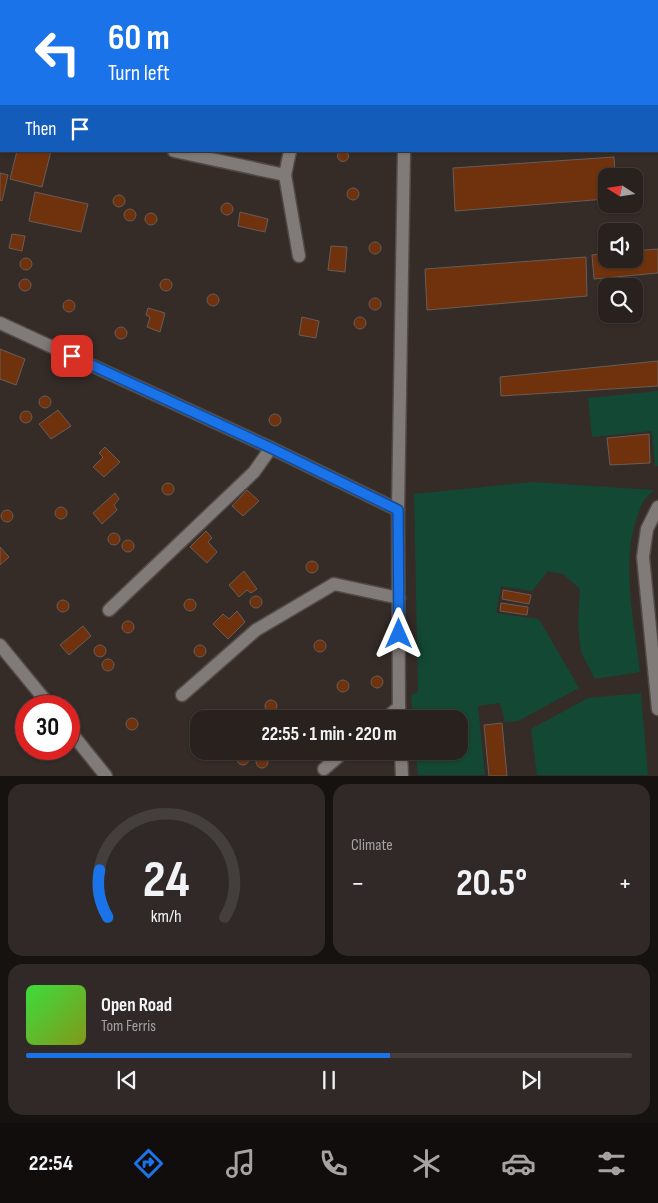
<!DOCTYPE html>
<meta charset="utf-8">
<style>
body{margin:0;font-family:"Sofia Sans Condensed",sans-serif;background:#302927;color:#f1f3f6;height:100vh;display:flex;flex-direction:column;font-size:19px;white-space:nowrap}
*{box-sizing:border-box;margin:0}
p{font-size:16px;color:#a5a3a4}
.icon{flex:none;width:28px;height:28px;fill:none;stroke:currentColor;stroke-width:2;stroke-linecap:round;stroke-linejoin:round}
.map{position:relative;height:776px;overflow:hidden}
.sheet{display:flex;flex-direction:column;gap:8px;padding:8px;background:#161210;flex:1}
.sheet>*{flex:none}
.hud{position:absolute;left:0px;top:0px;width:659px;height:152px;box-shadow:0 1px 4px #0004,0 0 0 1px #443e3c;background:#1a73e8;color:#fff;overflow:hidden}
.needle{width:32px;rotate:282deg}
.tools{position:absolute;left:598px;top:168px;display:grid;gap:10px}
.tools a{display:grid;place-items:center;width:45px;height:45px;border-radius:10px;background:#28211e;box-shadow:0 1px 4px #0004,0 0 0 1px #443e3c;font-size:25px}
.speed{position:absolute;left:15px;top:695px;display:flex;gap:10px;font-size:25px;font-weight:700;text-align:center}
.speed>*{display:grid;place-content:center;width:65px;height:65px;border-radius:50%;background:#28211e;box-shadow:0 1px 4px #0004,0 0 0 1px #443e3c;line-height:1}
.speed .limit{border:8px solid #d22;background:#fff;color:#111}
.pin{position:absolute;display:grid;place-items:center;width:42px;height:42px;color:#fff;margin:-21px;border-radius:10px;box-shadow:0 2px 8px #0006}
.me{position:absolute;width:55px;margin:-28px;rotate:0deg;stroke-linejoin:round;filter:drop-shadow(0 0 4px #0008)}
.turn{display:flex;align-items:center;gap:18px;height:105px;padding:0 25px;font-size:22px}
.turn .icon{width:65px;height:65px;stroke-width:2.5}
.turn b{display:block;font-size:35px;line-height:42px}
.then{display:flex;align-items:center;height:48px;padding:0 25px;background:#0003;gap:10px;font-size:19px}
.big{font-size:38px;font-weight:700;line-height:1.1}
.sheet .tile{flex:1;display:flex;flex-direction:column;justify-content:center;gap:8px;min-width:0;padding:0 18px;border-radius:15px;background:#302927}
.sheet .dial{align-items:center;gap:0}
.dial svg{height:130px;overflow:visible;fill:none;stroke:#443e3c;stroke-width:7;stroke-linecap:round;text-anchor:middle}
.dial text{fill:#f1f3f6;stroke:none}
.song{display:flex;align-items:center;gap:15px}
.cover{width:60px;height:60px;border-radius:8px;background:linear-gradient(135deg,hsl(120 70% 55%),hsl(70 70% 35%))}
.played{height:5px;border-radius:2px;background:linear-gradient(90deg,#1a73e8 60%,#443e3c 60%)}
.keys{display:flex;justify-content:space-around;direction:ltr}
.heat{display:flex;justify-content:space-between;align-items:center;font-size:28px;direction:ltr}
.sheet .tiles{flex:1;display:grid;gap:8px;grid-template-columns:1fr 1fr}
.tile:last-child{grid-column:span 2}
.trip{position:absolute;left:190px;top:710px;width:278px;height:50px;border-radius:15px;background:#28211e;box-shadow:0 1px 4px #0004,0 0 0 1px #443e3c;font-weight:700;line-height:50px;text-align:center}
.tabs{display:flex;height:80px;justify-content:space-around;align-items:center;background:#100d0c;color:#a5a3a4}
.tabs .icon{width:35px;height:35px}
.tabs .active{color:#1a73e8}
.tabs b{font-size:22px;color:#f1f3f6}
.map>svg:first-child{display:block}
.green{fill:#124834}
.building{fill:#70320c;stroke:#675d59}
.lines{fill:none;stroke-linecap:round;stroke-linejoin:round}
.minor-casing{stroke:#524a46;stroke-width:15}
.minor{stroke:#807a79;stroke-width:12}
.route-casing{stroke:#114b97;stroke-width:12}
.route{stroke:#1a73e8;stroke-width:9}
</style>
<div class="map">
<svg width="658" height="776" viewBox="0 0 658 776">
<rect width="100%" height="100%" fill="#352c28"/>
<!-- green -->
<g class="green">
<polygon points="658,391 658,466 655,466 652,431 592,437 588,398"/>
<path d="M532,482l122,8c-4,4 -10,9 -12,14 -24,53 -8,114 -2,168l-45,7 -14,-27 -3,-28 2,-35 -17,-15 -15,-3 -16,20 -31,-5 -5,27 43,6 40,69 -61,33 -13,1 -5,-19 -22,3 7,69h-67l-2,-24h43v-32h-46l-2,-24 7,-3 -4,-198z"/>
<polygon points="641,693 648,775 537,775 531,729 588,698"/>
</g>
<!-- building -->
<g class="building">
<circle cx="343" cy="156" r="5.5"/>
<polygon points="17,151 51,151 42,187 10,179"/>
<polygon points="614,157 615,176 606,176 606,199 455,211 453,168"/>
<polygon points="0,173 8,175 2,201 0,200"/>
<circle cx="353" cy="194" r="6"/>
<polygon points="35,192 88,204 81,232 29,221"/>
<circle cx="119" cy="201" r="6"/>
<circle cx="227" cy="209" r="6"/>
<circle cx="130" cy="215" r="6"/>
<polygon points="240,212 268,219 265,232 238,226"/>
<circle cx="151" cy="219" r="6"/>
<polygon points="12,234 25,236 22,251 9,248"/>
<circle cx="375" cy="248" r="6"/>
<polygon points="331,246 347,247 345,272 328,270"/>
<polygon points="658,249 658,273 594,279 592,255 606,253 606,259 634,259 634,251"/>
<polygon points="586,257 587,296 427,310 425,269"/>
<circle cx="26" cy="264" r="6"/>
<circle cx="166" cy="285" r="6"/>
<circle cx="25" cy="285" r="6"/>
<circle cx="213" cy="300" r="6"/>
<circle cx="375" cy="304" r="6"/>
<circle cx="69" cy="306" r="6"/>
<polygon points="148,308 165,313 160,332 147,327 150,317 146,315"/>
<polygon points="302,317 319,321 316,338 299,335"/>
<circle cx="360" cy="323" r="6"/>
<circle cx="121" cy="333" r="6"/>
<polygon points="0,349 25,359 16,385 0,379"/>
<polygon points="658,361 658,386 501,396 500,377"/>
<circle cx="45" cy="402" r="6"/>
<polygon points="58,410 71,426 51,439 39,424"/>
<circle cx="26" cy="417" r="6"/>
<circle cx="275" cy="420" r="6"/>
<polygon points="649,434 650,463 610,465 607,438"/>
<polygon points="105,447 120,462 104,477 93,467 103,457 99,453"/>
<circle cx="168" cy="489" r="6"/>
<polygon points="247,490 259,501 243,516 232,506"/>
<polygon points="115,493 119,499 114,505 117,510 102,524 93,513"/>
<circle cx="61" cy="513" r="6"/>
<circle cx="7" cy="516" r="6"/>
<polygon points="206,531 212,538 208,542 217,552 207,563 190,547"/>
<circle cx="114" cy="539" r="6"/>
<circle cx="128" cy="546" r="6"/>
<polygon points="0,547 9,557 0,565"/>
<circle cx="312" cy="567" r="6"/>
<polygon points="244,571 257,589 251,593 247,590 239,597 229,585"/>
<polygon points="503,590 531,595 529,604 502,599"/>
<circle cx="256" cy="602" r="6"/>
<circle cx="190" cy="605" r="6"/>
<circle cx="63" cy="606" r="6"/>
<polygon points="501,603 528,607 527,615 500,611"/>
<polygon points="237,611 245,622 228,639 213,624 223,614 229,619"/>
<circle cx="128" cy="627" r="6"/>
<polygon points="83,626 91,636 69,655 60,645"/>
<circle cx="320" cy="646" r="6"/>
<circle cx="100" cy="651" r="6"/>
<circle cx="200" cy="651" r="6"/>
<circle cx="108" cy="665" r="6"/>
<circle cx="377" cy="682" r="6"/>
<circle cx="343" cy="686" r="6"/>
<circle cx="271" cy="706" r="6"/>
<circle cx="132" cy="724" r="6"/>
<polygon points="502,723 507,776 489,776 484,725"/>
<circle cx="243" cy="759" r="6"/>
<circle cx="262" cy="762" r="6"/>
</g>
<g class="lines">
<defs>
<g id="minor">
<polyline points="400,0 400,1"/>
<polyline points="115,1 115,0"/>
<polyline points="323,1 323,0"/>
<polyline points="0,102 1,103"/>
<polyline points="174,151 285,175"/>
<polyline points="290,151 285,175 299,256"/>
<polyline points="0,323 271,448 398,510"/>
<polyline points="658,507 647,529 643,557 658,709"/>
<polyline points="109,610 254,472 271,448"/>
<polyline points="0,645 50,706"/>
<polyline points="182,695 256,630 334,584 399,598"/>
<polyline points="385,719 399,707"/>
<polyline points="399,719 398,510 404,151"/>
<polyline points="69,730 106,776"/>
<polyline points="401,751 402,776"/>
<polyline points="324,769 345,751"/>
</g>
</defs>
<!-- minor casing -->
<use href="#minor" class="minor-casing"/>
<!-- minor -->
<use href="#minor" class="minor"/>
</g>
<g class="lines">
<defs>
<polyline id="route" points="72,356 271,448 398,510 399,634"/>
</defs>
<!-- route casing -->
<use href="#route" class="route-casing"/>
<!-- route -->
<use href="#route" class="route"/>
</g>
</svg>
<div class="tools">
<a><svg class="needle" viewBox="-14 -14 28 28"><path d="M0-13l5 13h-10z" fill="#e53935"/><path d="M0 13l5-13h-10z" fill="#a5a3a4"/></svg></a>
<a><svg class="icon" aria-label="sound" viewBox="0 0 24 24"><path d="M4 9h4l5-4v14l-5-4H4zM17 9q2 3 0 6"/></svg></a>
<a><svg class="icon" aria-label="search" viewBox="0 0 24 24"><circle cx="10" cy="10" r="6"/><path d="M15 15l6 6"/></svg></a>
</div>
<div class="speed"><div class="limit">30</div></div>
<div class="pin" style="left:72px;top:356px;background:#d93025"><svg class="icon" aria-label="arrive" viewBox="0 0 24 24"><path d="M6 21V4h12l-3 4 3 4H6"/></svg></div>
<svg class="me" style="left:399px;top:634px" viewBox="-20 -20 40 40"><path d="M0-17L14 15 0 8-14 15z" fill="#1a73e8" stroke="#fff" stroke-width="4"/></svg>
<div class="trip">22:55 · 1 min · 220 m</div>
<div class="hud">
<div class="turn"><svg class="icon" aria-label="left" viewBox="0 0 24 24"><path d="M17 20v-9H6M10 6l-5 5 5 5"/></svg><div><b>60 m</b>Turn left</div></div>
<div class="then">Then<svg class="icon" aria-label="arrive" viewBox="0 0 24 24"><path d="M6 21V4h12l-3 4 3 4H6"/></svg></div>
</div>
</div>
<section class="sheet">
<div class="tiles">
<div class="tile dial"><svg viewBox="0 0 100 80">
<path d="M14 69A42 42 0 1 1 86 69"/>
<path d="M14 69A42 42 0 0 1 9 40" stroke="#1a73e8"/>
<text x="50" y="56" font-size="32" font-weight="700">24</text>
<text x="50" y="72" font-size="11">km/h</text>
</svg></div>
<div class="tile"><p>Climate</p>
<div class="heat"><a>−</a><b class="big">20.5°</b><a>+</a></div>
</div>
<div class="tile">
<div class="song"><i class="cover"></i><div><b>Open Road</b><p>Tom Ferris</p></div></div>
<div class="played"></div>
<div class="keys"><svg class="icon" aria-label="previous" viewBox="0 0 24 24"><path d="M18 5L8 12l10 7zM5 5v14"/></svg><svg class="icon" aria-label="pause" viewBox="0 0 24 24"><path d="M8 5v14M16 5v14"/></svg><svg class="icon" aria-label="next" viewBox="0 0 24 24"><path d="M6 5l10 7-10 7zM19 5v14"/></svg></div>
</div>
</div>
</section>
<nav class="tabs">
<b>22:54</b>
<svg class="icon active" aria-label="directions" viewBox="0 0 24 24"><path d="M12 3l9 9-9 9-9-9zM9 14v-3h6M13 9l2 2-2 2"/></svg>
<svg class="icon" aria-label="music" viewBox="0 0 24 24"><path d="M9 18V5l10-2v13"/><circle cx="6" cy="18" r="3"/><circle cx="16" cy="16" r="3"/></svg>
<svg class="icon" aria-label="phone" viewBox="0 0 24 24"><path d="M5 4h4l2 5-3 2q2 4 5 5l2-3 5 2v4C11 20 4 13 5 4z"/></svg>
<svg class="icon" aria-label="climate" viewBox="0 0 24 24"><path d="M12 3v18M4 7l16 10M4 17L20 7"/></svg>
<svg class="icon" aria-label="car" viewBox="0 0 24 24"><path d="M5 17H2v-5l4-1 3-4h7l3 4 3 1v5h-3M9 17h6M6 11h13"/><circle cx="7" cy="17" r="2"/><circle cx="17" cy="17" r="2"/></svg>
<svg class="icon" aria-label="filters" viewBox="0 0 24 24"><path d="M4 7h16M4 17h16"/><circle cx="9" cy="7" r="2"/><circle cx="15" cy="17" r="2"/></svg>
</nav>
